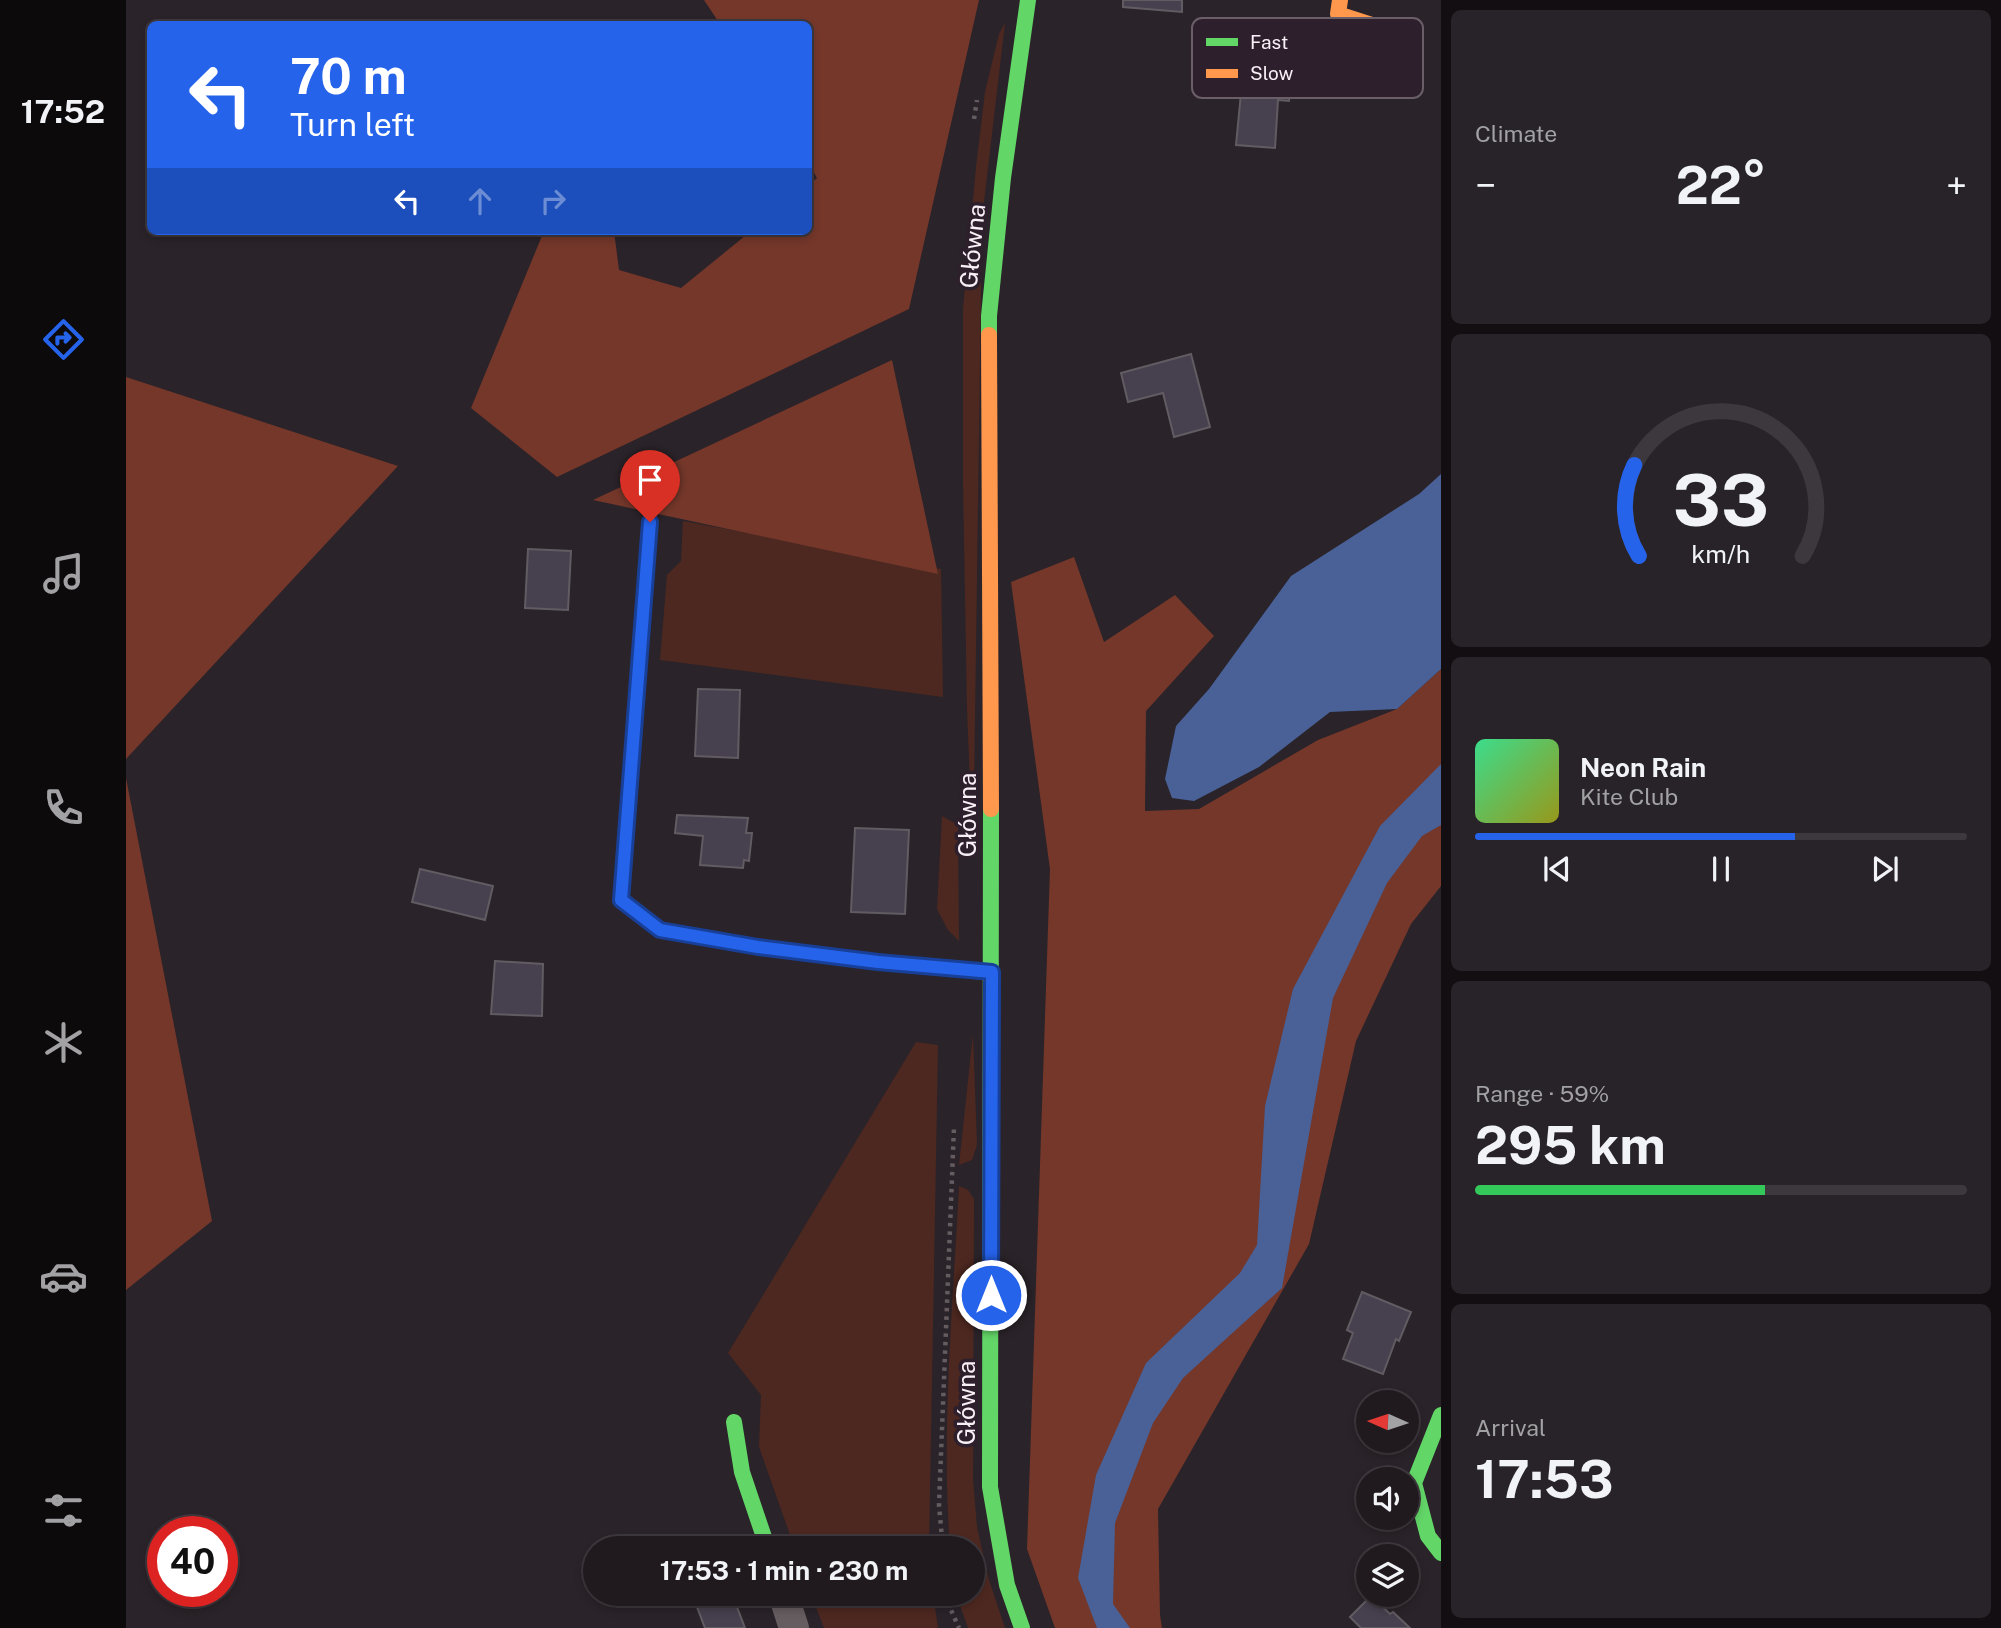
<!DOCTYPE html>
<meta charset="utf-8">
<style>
body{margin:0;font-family:"Public Sans",sans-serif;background:#282328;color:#f1f3f6;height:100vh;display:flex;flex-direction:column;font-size:26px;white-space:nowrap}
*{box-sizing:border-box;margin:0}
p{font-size:23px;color:#a2a1a4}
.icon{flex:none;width:38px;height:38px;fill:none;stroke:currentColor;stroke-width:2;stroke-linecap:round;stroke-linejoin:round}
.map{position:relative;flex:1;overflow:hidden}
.details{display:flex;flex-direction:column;gap:10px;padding:10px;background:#120e11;width:560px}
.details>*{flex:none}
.guide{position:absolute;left:21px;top:21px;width:665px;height:214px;border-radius:10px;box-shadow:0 4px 10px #0003,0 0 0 2px #3d383d;background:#2563eb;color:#fff;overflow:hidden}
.needle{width:46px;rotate:273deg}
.fabs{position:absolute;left:1230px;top:1390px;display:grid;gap:14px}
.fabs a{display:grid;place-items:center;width:63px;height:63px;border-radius:50%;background:#201a1f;box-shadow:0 4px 10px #0003,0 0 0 2px #3d383d;font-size:35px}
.speed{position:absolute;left:21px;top:1516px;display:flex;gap:14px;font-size:35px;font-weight:700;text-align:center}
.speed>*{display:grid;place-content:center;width:91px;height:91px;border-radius:50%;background:#201a1f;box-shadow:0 4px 10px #0003,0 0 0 2px #3d383d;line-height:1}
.speed .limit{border:10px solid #d22;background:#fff;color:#111}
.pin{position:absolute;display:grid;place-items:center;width:60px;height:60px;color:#fff;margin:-72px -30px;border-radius:50% 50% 50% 0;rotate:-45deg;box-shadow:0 0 7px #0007}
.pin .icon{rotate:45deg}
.me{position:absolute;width:77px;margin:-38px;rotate:0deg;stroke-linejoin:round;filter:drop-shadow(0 0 5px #0008)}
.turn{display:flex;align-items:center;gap:24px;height:147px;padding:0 28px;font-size:32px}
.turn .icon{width:91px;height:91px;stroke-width:2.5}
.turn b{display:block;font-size:49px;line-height:60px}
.lanes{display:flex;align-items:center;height:66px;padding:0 28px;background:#0003;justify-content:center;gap:35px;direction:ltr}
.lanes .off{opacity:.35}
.big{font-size:52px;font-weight:700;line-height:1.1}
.details .widget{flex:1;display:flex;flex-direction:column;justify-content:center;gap:10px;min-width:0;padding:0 24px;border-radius:10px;background:#282328}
.details .dial{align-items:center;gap:0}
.dial svg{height:182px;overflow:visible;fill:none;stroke:#3d383d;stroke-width:7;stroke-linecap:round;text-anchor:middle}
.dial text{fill:#f1f3f6;stroke:none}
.song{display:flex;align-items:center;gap:21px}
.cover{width:84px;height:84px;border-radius:10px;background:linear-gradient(135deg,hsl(150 70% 55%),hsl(60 70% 35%))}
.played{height:7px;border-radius:4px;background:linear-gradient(90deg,#2563eb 65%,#3d383d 65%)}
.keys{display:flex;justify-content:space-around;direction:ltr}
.heat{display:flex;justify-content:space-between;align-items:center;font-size:38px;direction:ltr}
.charge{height:10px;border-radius:5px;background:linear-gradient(90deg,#34c759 59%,#3d383d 0)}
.trip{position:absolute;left:457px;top:1536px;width:402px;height:70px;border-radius:35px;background:#201a1f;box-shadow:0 4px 10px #0003,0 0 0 2px #3d383d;font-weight:700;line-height:70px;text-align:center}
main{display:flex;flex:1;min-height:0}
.dock{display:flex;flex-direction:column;width:126px;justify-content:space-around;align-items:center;background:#0d0a0c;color:#a2a1a4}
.dock .icon{width:49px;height:49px}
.dock .active{color:#2563eb}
.dock b{font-size:32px;color:#f1f3f6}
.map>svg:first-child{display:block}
.green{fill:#4d2820}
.forest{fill:#74372a}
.water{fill:#496197}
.building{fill:#47404f;stroke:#605c62;stroke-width:2}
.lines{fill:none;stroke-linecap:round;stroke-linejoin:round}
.path{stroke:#655c60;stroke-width:4.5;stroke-dasharray:3.5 5;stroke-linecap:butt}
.lane{stroke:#665d60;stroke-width:16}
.street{stroke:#665d60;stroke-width:30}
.fast{stroke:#63d668;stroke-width:16}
.slow{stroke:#ff974d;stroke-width:16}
.route-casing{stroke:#184099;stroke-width:18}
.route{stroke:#2563eb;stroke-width:12}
.labels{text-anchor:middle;stroke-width:7;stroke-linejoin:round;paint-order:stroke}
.street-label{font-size:24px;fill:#f9f0f7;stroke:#2d202c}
.key{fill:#2d202c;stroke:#6a5e69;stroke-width:2}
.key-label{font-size:19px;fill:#f9f0f7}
</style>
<main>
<nav class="dock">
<b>17:52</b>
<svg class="icon active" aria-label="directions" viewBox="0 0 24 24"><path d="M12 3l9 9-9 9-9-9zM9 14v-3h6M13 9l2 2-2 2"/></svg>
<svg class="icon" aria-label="music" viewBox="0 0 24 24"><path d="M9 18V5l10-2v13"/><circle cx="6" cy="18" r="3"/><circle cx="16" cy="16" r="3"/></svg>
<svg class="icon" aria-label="phone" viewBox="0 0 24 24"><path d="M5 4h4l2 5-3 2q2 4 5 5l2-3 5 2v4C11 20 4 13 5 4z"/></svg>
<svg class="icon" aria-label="climate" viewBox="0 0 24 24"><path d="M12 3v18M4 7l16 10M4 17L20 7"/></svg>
<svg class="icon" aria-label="car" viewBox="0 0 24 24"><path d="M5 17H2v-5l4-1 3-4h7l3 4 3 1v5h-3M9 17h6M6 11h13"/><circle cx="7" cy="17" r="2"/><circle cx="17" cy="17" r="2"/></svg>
<svg class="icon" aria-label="filters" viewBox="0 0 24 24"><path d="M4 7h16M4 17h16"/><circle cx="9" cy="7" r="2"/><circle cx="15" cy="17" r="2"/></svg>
</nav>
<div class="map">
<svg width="1315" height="1628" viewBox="0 0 1315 1628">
<rect width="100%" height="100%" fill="#2a2329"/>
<!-- green -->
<g class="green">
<polygon points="879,23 856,219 847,860 841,709 837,482 837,309 850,167 859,92 873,34"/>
<polygon points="557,521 815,569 817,697 534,660 541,575 555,561"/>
<polygon points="816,816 832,825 833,941 822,930 811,909"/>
<polygon points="847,1034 851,1145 846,1160 833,1165"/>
<polygon points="790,1042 812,1045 803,1549 669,1549 633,1447 635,1395 602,1353"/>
<path d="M833,1186l9,4 6,9 -1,280 4,48 12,53 16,48h-37l-12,-34h17v-45h-23c-9,-121 3,-243 9,-363z"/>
<polygon points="685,1594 807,1594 812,1628 698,1628"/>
</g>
<!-- forest -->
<g class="forest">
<polygon points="578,0 853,0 783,309 431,477 345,408 418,231 488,231 493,270 555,288 625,231 682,231 683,185 691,178 683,164 682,24 594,24"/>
<polygon points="766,360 812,574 467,500"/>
<polygon points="0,377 272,466 0,759"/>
<polygon points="948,557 978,642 1049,595 1088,636 1020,711 1019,811 1073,809 1192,740 1271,709 1315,669 1315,886 1285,924 1230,1041 1183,1244 1032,1509 1034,1615 1036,1628 929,1628 901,1549 924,869 885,582"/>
<polygon points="0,778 86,1221 0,1290"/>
</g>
<!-- water -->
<g class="water">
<polygon points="1315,474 1315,669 1271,709 1204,712 1133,767 1068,801 1046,798 1039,779 1050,726 1083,689 1165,576 1293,494"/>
<polygon points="1315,764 1315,825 1296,836 1261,883 1207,998 1156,1288 1057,1378 1027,1423 989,1523 987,1604 1004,1628 971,1628 952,1578 970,1475 1020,1363 1114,1273 1131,1245 1139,1106 1167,989 1254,826"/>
</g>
<!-- building -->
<g class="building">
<polygon points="997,0 1056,0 1056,12 997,7"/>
<polygon points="1118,62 1165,66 1163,101 1152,100 1149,148 1110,145"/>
<polygon points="1065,354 1084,427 1048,437 1037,393 1002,402 995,373"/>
<polygon points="402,549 445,551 442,610 399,608"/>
<polygon points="572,689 614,690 612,758 569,756"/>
<polygon points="551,815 622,818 620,833 626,833 623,861 618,860 617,868 574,865 577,836 549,833"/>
<polygon points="729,828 783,830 779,914 725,912"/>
<polygon points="294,869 367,886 359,920 286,902"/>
<polygon points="369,961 417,964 416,1016 365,1014"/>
<polygon points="1236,1292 1285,1312 1273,1341 1270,1339 1257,1374 1217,1359 1227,1333 1221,1330"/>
<polygon points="566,1594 606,1594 619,1628 579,1628"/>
<polygon points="1245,1596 1264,1614 1267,1612 1284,1628 1235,1628 1224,1617"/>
</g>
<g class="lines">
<!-- path -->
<g class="path">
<polyline points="848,119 851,100"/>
<polyline points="817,1549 813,1505 828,1127"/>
<polyline points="822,1594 822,1603 833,1628"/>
</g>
<!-- lane -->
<polyline class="lane" points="524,522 495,899 534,930 633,947 752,962 866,972"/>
<!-- street -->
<polyline class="street" points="657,1594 668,1628"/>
<!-- fast -->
<g class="fast">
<polyline points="863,335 863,316 877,178 902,0"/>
<polyline points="865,809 864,1487 881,1585 896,1628"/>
<polyline points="1315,1415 1288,1483 1302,1536 1315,1553"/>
<polyline points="608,1422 616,1472 642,1549"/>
</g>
<!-- slow -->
<g class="slow">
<polyline points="1214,0 1212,14 1265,31"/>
<polyline points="863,335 865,809"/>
</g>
</g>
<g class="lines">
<defs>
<polyline id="route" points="524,522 495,900 534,930 632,947 752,962 866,972 865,1295"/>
</defs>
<!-- route casing -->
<use href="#route" class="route-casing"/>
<!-- route -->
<use href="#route" class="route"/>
</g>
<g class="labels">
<!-- street labels -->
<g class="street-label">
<text transform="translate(847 246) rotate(-84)" y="8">Główna</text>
<text transform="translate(842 815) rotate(-90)" y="8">Główna</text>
<text transform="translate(841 1403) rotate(-90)" y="8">Główna</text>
</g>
</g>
<!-- legend -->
<rect x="1066" y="18" width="231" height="80" rx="10" class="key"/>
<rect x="1080" y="38" width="32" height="8" fill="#63d668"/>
<rect x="1080" y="69" width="32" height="9" fill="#ff974d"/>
<g class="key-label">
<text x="1124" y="49">Fast</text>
<text x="1124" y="80">Slow</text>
</g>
</svg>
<div class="fabs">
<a><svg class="needle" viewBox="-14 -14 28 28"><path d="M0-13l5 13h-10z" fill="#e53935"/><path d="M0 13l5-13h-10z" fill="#a2a1a4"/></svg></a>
<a><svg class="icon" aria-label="sound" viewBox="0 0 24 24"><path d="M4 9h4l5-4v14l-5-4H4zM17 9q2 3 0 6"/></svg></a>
<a><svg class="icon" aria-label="layers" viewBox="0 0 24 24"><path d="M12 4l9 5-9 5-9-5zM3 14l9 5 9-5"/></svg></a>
</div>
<div class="speed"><div class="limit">40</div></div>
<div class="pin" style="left:524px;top:522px;background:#d93025"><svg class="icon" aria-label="arrive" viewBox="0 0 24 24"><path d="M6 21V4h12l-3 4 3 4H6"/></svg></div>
<svg class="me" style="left:865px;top:1295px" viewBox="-20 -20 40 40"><circle r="17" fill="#2563eb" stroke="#fff" stroke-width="3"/><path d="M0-11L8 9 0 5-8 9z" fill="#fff"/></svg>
<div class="trip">17:53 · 1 min · 230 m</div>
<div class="guide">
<div class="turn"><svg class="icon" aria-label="left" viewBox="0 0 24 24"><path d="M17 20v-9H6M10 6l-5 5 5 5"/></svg><div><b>70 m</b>Turn left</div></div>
<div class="lanes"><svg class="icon" aria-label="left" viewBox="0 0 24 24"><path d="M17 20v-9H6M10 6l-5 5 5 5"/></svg><svg class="icon off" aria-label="ahead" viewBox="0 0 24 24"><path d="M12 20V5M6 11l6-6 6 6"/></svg><svg class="icon off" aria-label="right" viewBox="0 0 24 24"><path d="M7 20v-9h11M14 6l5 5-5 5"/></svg></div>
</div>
</div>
<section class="details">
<div class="widget"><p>Climate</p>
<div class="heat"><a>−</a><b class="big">22°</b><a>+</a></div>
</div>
<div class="widget dial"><svg viewBox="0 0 100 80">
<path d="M14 69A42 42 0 1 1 86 69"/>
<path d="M14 69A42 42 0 0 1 12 29" stroke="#2563eb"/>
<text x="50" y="56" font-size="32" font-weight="700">33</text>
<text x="50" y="72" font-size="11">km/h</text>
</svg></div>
<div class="widget">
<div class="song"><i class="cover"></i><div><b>Neon Rain</b><p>Kite Club</p></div></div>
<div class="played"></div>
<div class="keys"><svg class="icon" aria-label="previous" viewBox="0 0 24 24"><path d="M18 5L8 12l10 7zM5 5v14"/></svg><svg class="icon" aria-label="pause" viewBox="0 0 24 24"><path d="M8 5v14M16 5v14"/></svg><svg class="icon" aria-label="next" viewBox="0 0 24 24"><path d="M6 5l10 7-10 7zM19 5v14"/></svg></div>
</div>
<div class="widget"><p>Range · 59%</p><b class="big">295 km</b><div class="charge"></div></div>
<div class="widget"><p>Arrival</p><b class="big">17:53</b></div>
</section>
</main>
